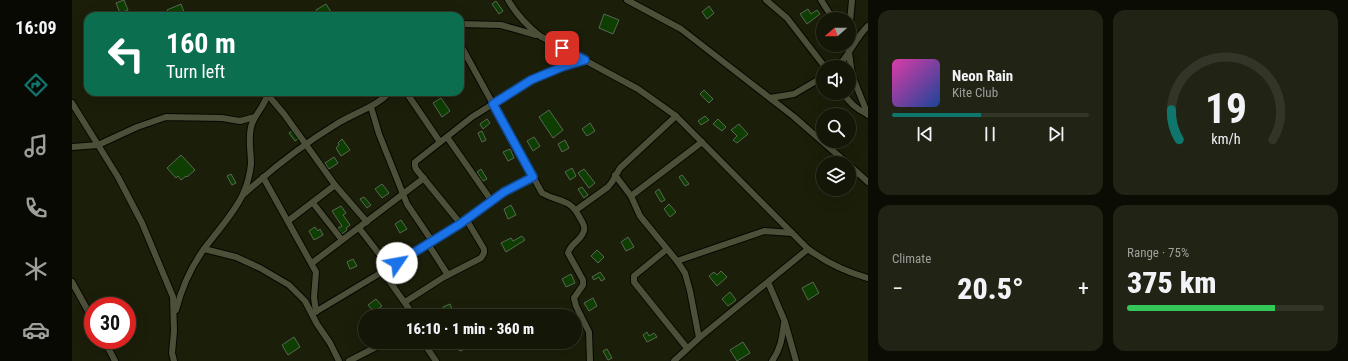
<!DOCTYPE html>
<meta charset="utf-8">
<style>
body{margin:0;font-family:"Roboto Condensed",sans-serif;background:#212315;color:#f1f3f6;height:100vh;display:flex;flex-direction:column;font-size:15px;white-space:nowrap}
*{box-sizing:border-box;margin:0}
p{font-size:13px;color:#9d9f9b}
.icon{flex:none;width:22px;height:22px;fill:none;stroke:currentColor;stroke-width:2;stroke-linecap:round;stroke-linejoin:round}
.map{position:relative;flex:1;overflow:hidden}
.drawer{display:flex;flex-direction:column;gap:10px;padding:10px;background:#0b0c04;width:480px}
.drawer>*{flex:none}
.hud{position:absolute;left:12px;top:12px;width:380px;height:84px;border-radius:12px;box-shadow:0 4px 16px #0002,0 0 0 1px #333528;background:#0b6e4f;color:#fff;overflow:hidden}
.needle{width:26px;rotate:250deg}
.tools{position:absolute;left:744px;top:12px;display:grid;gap:8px}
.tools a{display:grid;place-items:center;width:40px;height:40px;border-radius:50%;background:#141607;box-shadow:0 4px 16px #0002,0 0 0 1px #333528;font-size:20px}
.speed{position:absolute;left:12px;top:297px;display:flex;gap:8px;font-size:20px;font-weight:700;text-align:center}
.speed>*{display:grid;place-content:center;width:52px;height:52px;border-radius:50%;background:#141607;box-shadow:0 4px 16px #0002,0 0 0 1px #333528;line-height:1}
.speed .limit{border:6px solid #d22;background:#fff;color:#111}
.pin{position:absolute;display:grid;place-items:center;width:34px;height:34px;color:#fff;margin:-17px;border-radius:8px;box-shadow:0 2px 6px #0006}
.me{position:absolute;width:44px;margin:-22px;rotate:57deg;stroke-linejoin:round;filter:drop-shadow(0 0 3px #0008)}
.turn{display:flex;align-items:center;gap:14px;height:84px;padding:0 16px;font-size:18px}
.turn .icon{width:52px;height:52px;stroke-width:2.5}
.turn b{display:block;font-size:28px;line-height:34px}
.big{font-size:30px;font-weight:800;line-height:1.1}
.drawer .tile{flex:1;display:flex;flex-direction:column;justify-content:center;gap:6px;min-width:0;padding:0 14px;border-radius:12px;background:#212315}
.drawer .dial{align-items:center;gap:0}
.dial svg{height:104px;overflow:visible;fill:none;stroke:#333528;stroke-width:7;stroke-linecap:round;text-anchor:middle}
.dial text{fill:#f1f3f6;stroke:none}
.song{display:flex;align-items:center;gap:12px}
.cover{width:48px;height:48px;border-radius:6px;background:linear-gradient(135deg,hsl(320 70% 55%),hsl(220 70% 35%))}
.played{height:4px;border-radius:2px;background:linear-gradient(90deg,#0f766e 45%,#333528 45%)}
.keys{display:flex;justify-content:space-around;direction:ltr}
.heat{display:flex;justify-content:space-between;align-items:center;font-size:22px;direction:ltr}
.charge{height:6px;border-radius:3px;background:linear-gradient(90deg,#34c759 75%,#333528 0)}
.drawer .tiles{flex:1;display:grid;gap:10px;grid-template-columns:repeat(2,1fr)}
.trip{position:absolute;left:286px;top:309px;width:224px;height:40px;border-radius:20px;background:#141607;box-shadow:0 4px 16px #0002,0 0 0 1px #333528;font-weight:800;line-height:40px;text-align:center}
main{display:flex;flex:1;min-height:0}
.menu{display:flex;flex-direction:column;width:72px;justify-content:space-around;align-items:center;background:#080903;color:#9d9f9b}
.menu .icon{width:28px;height:28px}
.menu .active{color:#0f766e}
.menu b{font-size:18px;color:#f1f3f6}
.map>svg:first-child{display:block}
.building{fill:#0e3e01;stroke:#586854}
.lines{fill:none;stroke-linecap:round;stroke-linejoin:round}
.minor-casing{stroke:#060800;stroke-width:8}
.minor{stroke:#4c5039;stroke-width:6}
.route-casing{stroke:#114b97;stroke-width:10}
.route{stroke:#1a73e8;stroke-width:7}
</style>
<main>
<nav class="menu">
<b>16:09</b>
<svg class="icon active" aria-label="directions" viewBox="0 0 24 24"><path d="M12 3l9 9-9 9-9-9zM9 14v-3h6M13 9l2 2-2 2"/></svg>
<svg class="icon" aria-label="music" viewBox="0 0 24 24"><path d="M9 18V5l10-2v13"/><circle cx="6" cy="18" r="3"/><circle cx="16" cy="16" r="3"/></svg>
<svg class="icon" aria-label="phone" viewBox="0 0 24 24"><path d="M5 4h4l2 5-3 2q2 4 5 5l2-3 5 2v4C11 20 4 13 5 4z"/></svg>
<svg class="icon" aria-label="climate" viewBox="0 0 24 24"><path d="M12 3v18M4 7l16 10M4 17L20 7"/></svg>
<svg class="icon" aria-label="car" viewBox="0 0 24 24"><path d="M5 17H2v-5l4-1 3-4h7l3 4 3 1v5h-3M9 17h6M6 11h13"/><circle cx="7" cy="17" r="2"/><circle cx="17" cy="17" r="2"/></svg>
</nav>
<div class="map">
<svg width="796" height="361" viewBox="0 0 796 361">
<rect width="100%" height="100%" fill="#1b1e09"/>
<!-- building -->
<g class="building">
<polygon points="52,0 56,10 48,13 44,3"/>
<polygon points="424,1 431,11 427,14 420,4"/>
<polygon points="109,4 112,12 102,16 97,16 95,10"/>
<polygon points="254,4 259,12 253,16 247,16 244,10"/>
<polygon points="637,6 642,13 635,19 630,12"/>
<polygon points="736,9 739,14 745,10 748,14 735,24 728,14"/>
<polygon points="532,14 547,20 541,34 527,28"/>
<polygon points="632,90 641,99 637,103 628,94"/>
<polygon points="369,98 378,111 370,117 361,103"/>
<polygon points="477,110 491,130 481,138 467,117"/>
<polygon points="633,116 637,120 629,125 626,121"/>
<polygon points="415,119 418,123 411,129 408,124"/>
<polygon points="646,119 654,127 650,131 641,124"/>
<polygon points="518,123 523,131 515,136 510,129"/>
<polygon points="667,124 676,134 665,143 661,140 665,136 659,130"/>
<polygon points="222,129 227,138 223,141 217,133"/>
<polygon points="410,131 414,140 410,142 406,133"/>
<polygon points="462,137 468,146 461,151 455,141"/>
<polygon points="270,139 278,150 269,156 264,148 267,145 266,143"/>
<polygon points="493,140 497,148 490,152 486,144"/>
<polygon points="438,149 442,158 436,161 431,152"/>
<polygon points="109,155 123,170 115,177 114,176 109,180 106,176 104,178 95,168"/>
<polygon points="262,157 266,163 257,169 253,163"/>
<polygon points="500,168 504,176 498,180 493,172"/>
<polygon points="409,169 415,179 411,181 405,172"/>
<polygon points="512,169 523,183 517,188 506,173"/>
<polygon points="159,174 164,183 160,185 155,176"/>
<polygon points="610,175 617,184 613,186 607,177"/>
<polygon points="310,184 317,193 310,198 303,189"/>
<polygon points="510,187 516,195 512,198 506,189"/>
<polygon points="587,189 593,200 589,202 583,192"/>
<polygon points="292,197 299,205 295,208 288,199"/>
<polygon points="597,204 604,212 598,217 592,209"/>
<polygon points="439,205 444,215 436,219 432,209"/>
<polygon points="269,206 274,213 271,215 278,225 274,228 275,230 270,234 266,228 270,226 260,211"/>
<polygon points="329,220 335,229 328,233 323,224"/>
<polygon points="243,227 246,231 248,229 251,235 242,240 237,231"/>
<polygon points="450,236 453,240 434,252 429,243 439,238 441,241"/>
<polygon points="556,237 562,247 554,251 549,242"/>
<polygon points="525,250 532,257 526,263 519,256"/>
<polygon points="281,259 285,266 278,269 275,262"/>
<polygon points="649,271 655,277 645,286 637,276 642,272 645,275"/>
<polygon points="528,272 533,279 529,281 527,277 522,280 520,277"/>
<polygon points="499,274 503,283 494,287 490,279"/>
<polygon points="741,282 747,293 736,300 730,288"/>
<polygon points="658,292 664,300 656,306 650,299"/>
<polygon points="521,298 525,306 517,311 512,303"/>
<polygon points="304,299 310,306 302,312 296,305"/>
<polygon points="378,304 382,314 374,316 371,307"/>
<polygon points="575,332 577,336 582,333 585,337 575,342 571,335"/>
<polygon points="222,337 228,347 216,355 210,345"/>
<polygon points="382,342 389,342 393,349 388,351"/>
<polygon points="671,342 678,353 665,361 658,350"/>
<polygon points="535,349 540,358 536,360 531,351"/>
</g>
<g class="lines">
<defs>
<g id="minor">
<path d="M436,0c9,15 18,25 32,36l98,53 38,27 132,133c19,14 38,23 60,29"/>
<polyline points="555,0 609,29 721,116 775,163"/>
<polyline points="694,0 715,18 753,67"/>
<polyline points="749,0 761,19"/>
<polyline points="388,24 429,25 464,35"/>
<polyline points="777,32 780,0"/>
<path d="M388,44l82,149c18,10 27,4 38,25 3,5 6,10 3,15 -3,8 -13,11 -15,20l15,27v5l-9,13 2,8 13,26 1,29"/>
<polyline points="776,45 780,75 796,115"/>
<path d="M765,67c13,-12 18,-29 31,-41"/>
<polyline points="334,92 368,142"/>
<path d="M771,93c7,10 13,16 24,21"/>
<polyline points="196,95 212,114 263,185 295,222"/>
<polyline points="698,98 722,94 751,77"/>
<polyline points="0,103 46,177 70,223 101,297 102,331 100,353 102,361"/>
<polyline points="299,107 307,134 335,204 360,241"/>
<polyline points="375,137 419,200"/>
<polyline points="0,147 26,145 65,127 94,117 150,118 168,121 183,117"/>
<polyline points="777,165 796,182"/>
<polyline points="543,175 559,196 568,216 605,261 613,273 618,291 627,338"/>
<polyline points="191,177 244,272 242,297 244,312"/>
<path d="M172,194c29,-26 58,-49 91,-69 18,-12 40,-17 55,-33"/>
<polyline points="559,196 630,142"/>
<polyline points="241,203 270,240"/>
<polyline points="504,210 536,187 540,182 548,168 604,116"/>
<polyline points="216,221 263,185"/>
<polyline points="388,223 344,169 343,166 343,162 400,117 459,80 490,67 513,60"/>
<polyline points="287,228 318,268"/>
<polyline points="356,244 376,275"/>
<polyline points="132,249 164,257 188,268 217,285 233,301 245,324 258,343 267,361"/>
<polyline points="595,249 562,276 562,282 615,348"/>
<polyline points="605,261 692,231 720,233"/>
<polyline points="240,263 352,178"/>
<polyline points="311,272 342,316"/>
<polyline points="0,282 21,320"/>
<polyline points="696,282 713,322 724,361"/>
<polyline points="333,302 372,277 409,258 412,253 412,249 394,219"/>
<path d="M104,310c6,-23 15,-43 28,-61 12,-16 31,-37 39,-55 4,-9 7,-20 8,-30 0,-13 -3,-24 0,-37 3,-13 15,-21 17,-35"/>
<polyline points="240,314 325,263 388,223 433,192 461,177"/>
<polyline points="32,340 43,361"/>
<polyline points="351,342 364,361"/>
<polyline points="277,361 314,342"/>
<polyline points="602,361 627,338 736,249"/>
<path d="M700,361c9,-12 10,-24 12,-38"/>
</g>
</defs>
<!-- minor casing -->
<use href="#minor" class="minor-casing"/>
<!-- minor -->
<use href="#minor" class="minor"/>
</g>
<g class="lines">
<defs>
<polyline id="route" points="325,263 388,224 432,192 461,177 421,104 459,80 490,67 513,60 490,48"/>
</defs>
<!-- route casing -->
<use href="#route" class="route-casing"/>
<!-- route -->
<use href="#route" class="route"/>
</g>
</svg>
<div class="tools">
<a><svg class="needle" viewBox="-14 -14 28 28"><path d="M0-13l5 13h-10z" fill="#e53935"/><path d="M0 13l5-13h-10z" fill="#9d9f9b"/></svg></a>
<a><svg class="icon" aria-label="sound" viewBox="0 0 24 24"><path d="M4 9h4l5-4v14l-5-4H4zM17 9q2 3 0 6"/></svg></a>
<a><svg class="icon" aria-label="search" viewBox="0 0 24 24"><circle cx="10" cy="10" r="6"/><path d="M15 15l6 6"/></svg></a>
<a><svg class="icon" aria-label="layers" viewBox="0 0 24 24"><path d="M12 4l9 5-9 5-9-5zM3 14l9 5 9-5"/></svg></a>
</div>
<div class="speed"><div class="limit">30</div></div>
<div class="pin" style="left:490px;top:48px;background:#d93025"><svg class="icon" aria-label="arrive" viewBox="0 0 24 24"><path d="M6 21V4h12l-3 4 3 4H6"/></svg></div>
<svg class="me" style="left:325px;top:263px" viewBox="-20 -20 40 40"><circle r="19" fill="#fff"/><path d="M0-13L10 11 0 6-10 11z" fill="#1a73e8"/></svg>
<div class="trip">16:10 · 1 min · 360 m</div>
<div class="hud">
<div class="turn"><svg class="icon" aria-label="left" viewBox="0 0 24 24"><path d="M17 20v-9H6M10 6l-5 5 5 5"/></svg><div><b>160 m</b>Turn left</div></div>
</div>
</div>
<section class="drawer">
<div class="tiles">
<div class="tile">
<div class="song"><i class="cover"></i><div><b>Neon Rain</b><p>Kite Club</p></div></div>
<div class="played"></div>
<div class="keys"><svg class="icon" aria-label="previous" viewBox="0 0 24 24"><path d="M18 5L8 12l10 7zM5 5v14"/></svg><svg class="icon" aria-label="pause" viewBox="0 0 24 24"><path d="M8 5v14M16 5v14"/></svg><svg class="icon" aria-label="next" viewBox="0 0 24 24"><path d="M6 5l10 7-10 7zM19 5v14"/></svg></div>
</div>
<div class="tile dial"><svg viewBox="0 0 100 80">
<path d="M14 69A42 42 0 1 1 86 69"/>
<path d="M14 69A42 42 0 0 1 8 46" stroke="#0f766e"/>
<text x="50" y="56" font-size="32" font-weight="700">19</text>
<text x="50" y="72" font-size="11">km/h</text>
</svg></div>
<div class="tile"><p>Climate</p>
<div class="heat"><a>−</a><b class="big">20.5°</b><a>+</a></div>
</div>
<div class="tile"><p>Range · 75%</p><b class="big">375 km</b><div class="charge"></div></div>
</div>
</section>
</main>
